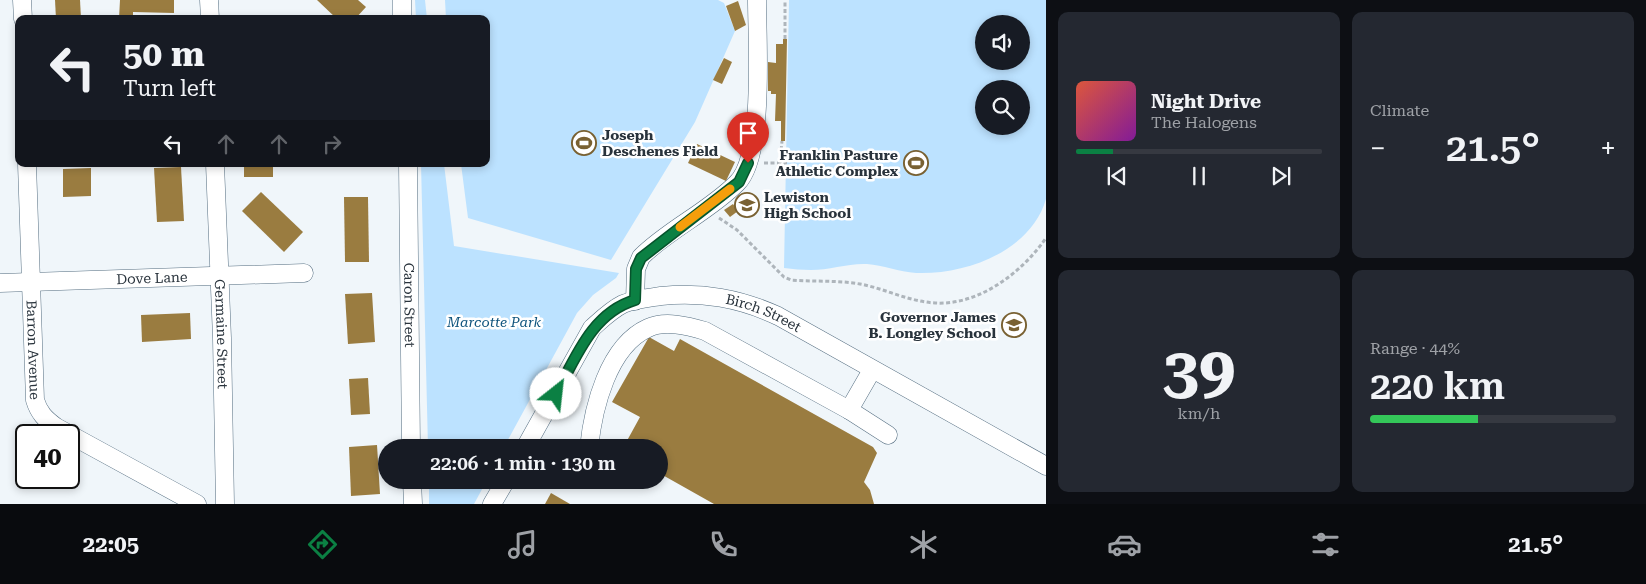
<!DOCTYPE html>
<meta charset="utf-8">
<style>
body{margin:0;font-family:"Roboto Serif",serif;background:#242831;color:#f1f3f6;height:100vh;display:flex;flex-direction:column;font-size:19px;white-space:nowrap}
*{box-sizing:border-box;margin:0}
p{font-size:16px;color:#9ea1a6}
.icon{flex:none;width:28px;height:28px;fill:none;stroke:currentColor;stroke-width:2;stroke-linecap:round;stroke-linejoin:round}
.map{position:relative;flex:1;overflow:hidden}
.panel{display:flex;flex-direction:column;gap:12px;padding:12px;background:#0d0f14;width:600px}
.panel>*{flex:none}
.banner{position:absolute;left:15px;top:15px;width:475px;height:152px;border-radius:10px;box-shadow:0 2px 8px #0003;background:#171b24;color:#f1f3f6;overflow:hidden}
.fabs{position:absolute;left:975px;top:15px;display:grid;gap:10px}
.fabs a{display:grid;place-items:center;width:55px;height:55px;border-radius:50%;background:#171b24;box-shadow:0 2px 8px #0003;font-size:25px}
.speed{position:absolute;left:15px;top:424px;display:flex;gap:10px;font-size:25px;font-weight:700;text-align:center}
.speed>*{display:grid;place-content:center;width:65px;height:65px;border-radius:50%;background:#171b24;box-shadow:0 2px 8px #0003;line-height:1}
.speed .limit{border:2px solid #111;border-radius:8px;background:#fff;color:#111}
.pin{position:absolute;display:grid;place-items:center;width:42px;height:42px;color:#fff;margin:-51px -21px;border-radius:50% 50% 50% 0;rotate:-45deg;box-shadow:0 0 5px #0007}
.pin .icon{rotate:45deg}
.me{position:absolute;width:55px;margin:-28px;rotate:29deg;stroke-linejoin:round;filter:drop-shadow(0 0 4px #0008)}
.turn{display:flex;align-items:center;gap:18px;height:105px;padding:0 25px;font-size:22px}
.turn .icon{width:65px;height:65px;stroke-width:2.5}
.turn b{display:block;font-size:35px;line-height:42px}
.lanes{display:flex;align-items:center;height:48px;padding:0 25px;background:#0003;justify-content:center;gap:25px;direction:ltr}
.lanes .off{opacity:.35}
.big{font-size:38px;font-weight:600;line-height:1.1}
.panel .widget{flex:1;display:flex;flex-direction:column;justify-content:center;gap:8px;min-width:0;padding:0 18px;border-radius:10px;background:#242831}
.panel .dial{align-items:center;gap:0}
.dial b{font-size:65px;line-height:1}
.song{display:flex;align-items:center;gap:15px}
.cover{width:60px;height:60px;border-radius:8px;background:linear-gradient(135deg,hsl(10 70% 55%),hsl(290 70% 35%))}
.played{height:5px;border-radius:2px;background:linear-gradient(90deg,#0b8043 15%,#363941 15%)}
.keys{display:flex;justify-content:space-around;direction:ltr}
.heat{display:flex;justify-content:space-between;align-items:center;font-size:28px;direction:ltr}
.charge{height:8px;border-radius:4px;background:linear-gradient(90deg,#34c759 44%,#363941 0)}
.panel .tiles{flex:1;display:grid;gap:12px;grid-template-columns:repeat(2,1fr)}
.trip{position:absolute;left:378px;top:439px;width:290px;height:50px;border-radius:25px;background:#171b24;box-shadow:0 2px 8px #0003;font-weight:600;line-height:50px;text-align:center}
.dock{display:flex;height:80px;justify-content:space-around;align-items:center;background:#090b0e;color:#9ea1a6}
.dock .icon{width:35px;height:35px}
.dock .active{color:#0b8043}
.dock b{font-size:22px;color:#f1f3f6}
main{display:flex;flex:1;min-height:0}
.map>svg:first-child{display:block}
.green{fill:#bce2ff;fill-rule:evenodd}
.building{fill:#9a7c40}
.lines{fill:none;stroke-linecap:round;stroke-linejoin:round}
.minor-casing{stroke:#566f82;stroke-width:19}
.path{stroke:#aeb5bb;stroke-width:3;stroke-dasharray:4 2.5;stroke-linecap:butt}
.minor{stroke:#fff;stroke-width:18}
.route-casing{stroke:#07532c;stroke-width:12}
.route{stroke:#0b8043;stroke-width:9}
.slow{stroke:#f59e0b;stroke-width:9}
.labels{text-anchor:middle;stroke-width:5;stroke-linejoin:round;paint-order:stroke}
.poi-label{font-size:14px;font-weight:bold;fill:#29333c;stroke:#fff;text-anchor:start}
.street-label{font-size:14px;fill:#29333c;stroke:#fff}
.park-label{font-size:14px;font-style:italic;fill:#0f547d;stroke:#fff}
</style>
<main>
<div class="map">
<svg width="1046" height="504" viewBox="0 0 1046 504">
<rect width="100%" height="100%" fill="#f0f6fa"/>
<!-- green -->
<g class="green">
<polygon points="415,0 425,0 427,19 416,19"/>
<polygon points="445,0 718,0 724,3 735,31 695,122 611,260 468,218 461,164 486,164 486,19 446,19"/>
<path d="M789,0h257v199c-15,52 -80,76 -130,74 -17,-1 -33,-8 -49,-9 -18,-1 -38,6 -56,6 -9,0 -18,-1 -27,-2zM984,24h37v37h-37zM984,89h37v37h-37z"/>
<polygon points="421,164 444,164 454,246 619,273 616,278 593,295 577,313 504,447 428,447"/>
<polygon points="429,480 487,480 474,504 429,504"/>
</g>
<!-- building -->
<g class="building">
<polygon points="55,0 80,0 81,19 56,19"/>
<polygon points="120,0 174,0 174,13 133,12 133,19 119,19"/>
<polygon points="317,0 358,0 366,7 355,19 337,19"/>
<polygon points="738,1 746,25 735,31 726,6"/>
<polygon points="783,39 787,39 785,141 781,141 781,121 775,121 776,94 771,94 771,91 768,91 768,62 776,63 776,44 783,44"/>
<polygon points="724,58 732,62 722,84 713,80"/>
<polygon points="697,144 735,162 726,181 688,163"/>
<rect x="244" y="164" width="29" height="13"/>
<polygon points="181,167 184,221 157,222 154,168"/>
<polygon points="91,168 91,196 63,197 63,169"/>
<polygon points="261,192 303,232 284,252 242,211"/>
<polygon points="344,197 368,197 369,262 345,262"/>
<polygon points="733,204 738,211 730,217 724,210"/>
<polygon points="372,293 375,342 348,344 345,294"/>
<polygon points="190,313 191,339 142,342 141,315"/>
<polygon points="649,337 674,351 680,339 873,447 877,453 864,482 870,490 874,504 714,504 659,473 659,448 623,448 640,417 612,402"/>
<polygon points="368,378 370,414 351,415 349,379"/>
<polygon points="377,445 380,494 351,496 349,447"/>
<polygon points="551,493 570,504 545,504"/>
</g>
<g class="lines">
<defs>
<g id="minor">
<polyline points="22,0 23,19"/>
<polyline points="209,0 210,19"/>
<polyline points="402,0 402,19"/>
<path id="s1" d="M27,164l8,236c4,13 10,19 21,27l141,77"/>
<path id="s2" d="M215,164l7,174 3,166"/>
<path id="s3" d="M408,164l3,284"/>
<path id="s4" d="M0,283l304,-10"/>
<path d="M635,301l1,-32 5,-12c28,-28 67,-45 96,-74 28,-27 20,-143 20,-183"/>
<polyline points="849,410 872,370"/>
<path id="s5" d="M525,448l67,-120c10,-9 19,-18 31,-24 12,-5 25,-6 38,-8 42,-4 78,2 117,20l268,150"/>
<path d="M589,448c4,-40 19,-102 59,-120 17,-8 40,-2 57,3l144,79 39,25"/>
<polyline points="412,480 413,504"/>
<polyline points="492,504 506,480"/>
</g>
</defs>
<!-- minor casing -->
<use href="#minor" class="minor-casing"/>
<!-- path -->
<g class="path">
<polyline points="785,39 785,0"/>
<polyline points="764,163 787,163"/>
<polyline points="780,163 782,141"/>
<path d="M719,218l18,12 47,47 7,3c23,2 46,0 69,4 22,4 44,15 66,18 48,8 95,-28 120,-64"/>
</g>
<!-- minor -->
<use href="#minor" class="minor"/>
</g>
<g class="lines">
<defs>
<path id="route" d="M556,394c20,-37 36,-81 79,-94l1,-31 5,-11 98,-76 9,-19"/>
</defs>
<!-- route casing -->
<use href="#route" class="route-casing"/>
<!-- route -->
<use href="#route" class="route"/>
<!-- slow -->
<polyline class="slow" points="680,227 730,189"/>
</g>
<!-- icons -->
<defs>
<symbol id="stadium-ring" viewBox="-11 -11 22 22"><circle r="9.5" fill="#fff" stroke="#796132" stroke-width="1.5"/><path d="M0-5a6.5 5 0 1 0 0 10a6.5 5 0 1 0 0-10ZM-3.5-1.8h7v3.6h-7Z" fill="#796132"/></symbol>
<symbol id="school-ring" viewBox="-11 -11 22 22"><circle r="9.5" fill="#fff" stroke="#796132" stroke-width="1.5"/><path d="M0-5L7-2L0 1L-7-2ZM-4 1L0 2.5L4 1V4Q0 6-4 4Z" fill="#796132"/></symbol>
</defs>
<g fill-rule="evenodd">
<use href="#stadium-ring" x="570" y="129" width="28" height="28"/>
<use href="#stadium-ring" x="902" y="149" width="28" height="28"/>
<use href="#school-ring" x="733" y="191" width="28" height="28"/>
<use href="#school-ring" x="1000" y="311" width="28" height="28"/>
</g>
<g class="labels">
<!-- poi labels -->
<g class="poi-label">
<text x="602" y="140">Joseph<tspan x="602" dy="16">Deschenes Field</tspan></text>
<text x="898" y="160" text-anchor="end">Franklin Pasture<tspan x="898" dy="16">Athletic Complex</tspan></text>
<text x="764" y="202">Lewiston<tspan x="764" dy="16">High School</tspan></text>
<text x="996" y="322" text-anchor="end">Governor James<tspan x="996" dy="16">B. Longley School</tspan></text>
</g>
<!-- street labels -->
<g class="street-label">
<text dy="5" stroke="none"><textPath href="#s4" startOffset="152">Dove Lane</textPath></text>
<text dy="5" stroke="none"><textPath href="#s3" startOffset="141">Caron Street</textPath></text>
<text dy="5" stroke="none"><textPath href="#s5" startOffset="321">Birch Street</textPath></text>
<text dy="5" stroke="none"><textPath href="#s2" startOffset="170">Germaine Street</textPath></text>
<text dy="5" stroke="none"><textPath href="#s1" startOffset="186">Barron Avenue</textPath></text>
</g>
<!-- park labels -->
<g class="park-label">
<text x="494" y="327">Marcotte Park</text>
</g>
</g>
</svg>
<div class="fabs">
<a><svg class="icon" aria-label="sound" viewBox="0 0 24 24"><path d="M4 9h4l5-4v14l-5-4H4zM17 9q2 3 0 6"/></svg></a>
<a><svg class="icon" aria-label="search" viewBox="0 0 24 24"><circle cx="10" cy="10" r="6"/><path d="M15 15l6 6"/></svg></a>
</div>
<div class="speed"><div class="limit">40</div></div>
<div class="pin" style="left:748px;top:163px;background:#d93025"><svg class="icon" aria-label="arrive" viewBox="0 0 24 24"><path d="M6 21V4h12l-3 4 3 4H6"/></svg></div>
<svg class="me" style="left:556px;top:394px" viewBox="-20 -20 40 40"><circle r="19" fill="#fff"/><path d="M0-13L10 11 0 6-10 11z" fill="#0b8043"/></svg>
<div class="trip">22:06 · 1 min · 130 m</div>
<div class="banner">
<div class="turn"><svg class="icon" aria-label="left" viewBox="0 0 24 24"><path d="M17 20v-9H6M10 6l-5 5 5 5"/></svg><div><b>50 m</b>Turn left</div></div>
<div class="lanes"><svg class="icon" aria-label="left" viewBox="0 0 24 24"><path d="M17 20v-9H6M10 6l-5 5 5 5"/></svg><svg class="icon off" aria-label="ahead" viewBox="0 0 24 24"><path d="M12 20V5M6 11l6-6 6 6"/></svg><svg class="icon off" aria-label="ahead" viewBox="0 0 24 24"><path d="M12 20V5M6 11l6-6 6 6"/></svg><svg class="icon off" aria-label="right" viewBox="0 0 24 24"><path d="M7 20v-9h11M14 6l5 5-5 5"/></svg></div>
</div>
</div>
<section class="panel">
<div class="tiles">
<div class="widget">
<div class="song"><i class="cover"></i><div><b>Night Drive</b><p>The Halogens</p></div></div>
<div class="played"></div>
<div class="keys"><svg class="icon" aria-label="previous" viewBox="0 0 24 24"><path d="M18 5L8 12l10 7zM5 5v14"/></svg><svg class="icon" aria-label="pause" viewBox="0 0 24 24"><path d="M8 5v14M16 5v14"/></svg><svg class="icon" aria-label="next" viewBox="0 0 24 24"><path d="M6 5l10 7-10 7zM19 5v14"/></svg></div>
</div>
<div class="widget"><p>Climate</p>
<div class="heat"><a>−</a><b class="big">21.5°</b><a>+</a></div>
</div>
<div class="widget dial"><b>39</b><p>km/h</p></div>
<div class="widget"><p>Range · 44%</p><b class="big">220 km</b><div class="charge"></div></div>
</div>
</section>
</main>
<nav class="dock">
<b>22:05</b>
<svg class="icon active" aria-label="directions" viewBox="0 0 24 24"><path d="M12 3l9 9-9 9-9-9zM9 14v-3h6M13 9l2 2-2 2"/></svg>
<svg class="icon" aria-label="music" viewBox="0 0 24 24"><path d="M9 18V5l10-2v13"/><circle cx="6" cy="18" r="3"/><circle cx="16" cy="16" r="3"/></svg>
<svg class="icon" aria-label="phone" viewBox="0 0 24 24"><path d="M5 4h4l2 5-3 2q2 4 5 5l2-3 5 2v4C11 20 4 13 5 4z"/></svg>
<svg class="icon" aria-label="climate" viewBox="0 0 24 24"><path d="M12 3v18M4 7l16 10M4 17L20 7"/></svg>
<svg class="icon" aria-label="car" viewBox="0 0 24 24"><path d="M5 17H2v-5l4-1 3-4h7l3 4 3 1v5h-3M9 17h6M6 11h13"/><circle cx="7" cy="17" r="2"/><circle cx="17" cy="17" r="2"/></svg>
<svg class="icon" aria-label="filters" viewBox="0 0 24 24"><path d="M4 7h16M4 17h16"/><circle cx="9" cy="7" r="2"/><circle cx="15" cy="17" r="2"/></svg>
<b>21.5°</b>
</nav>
